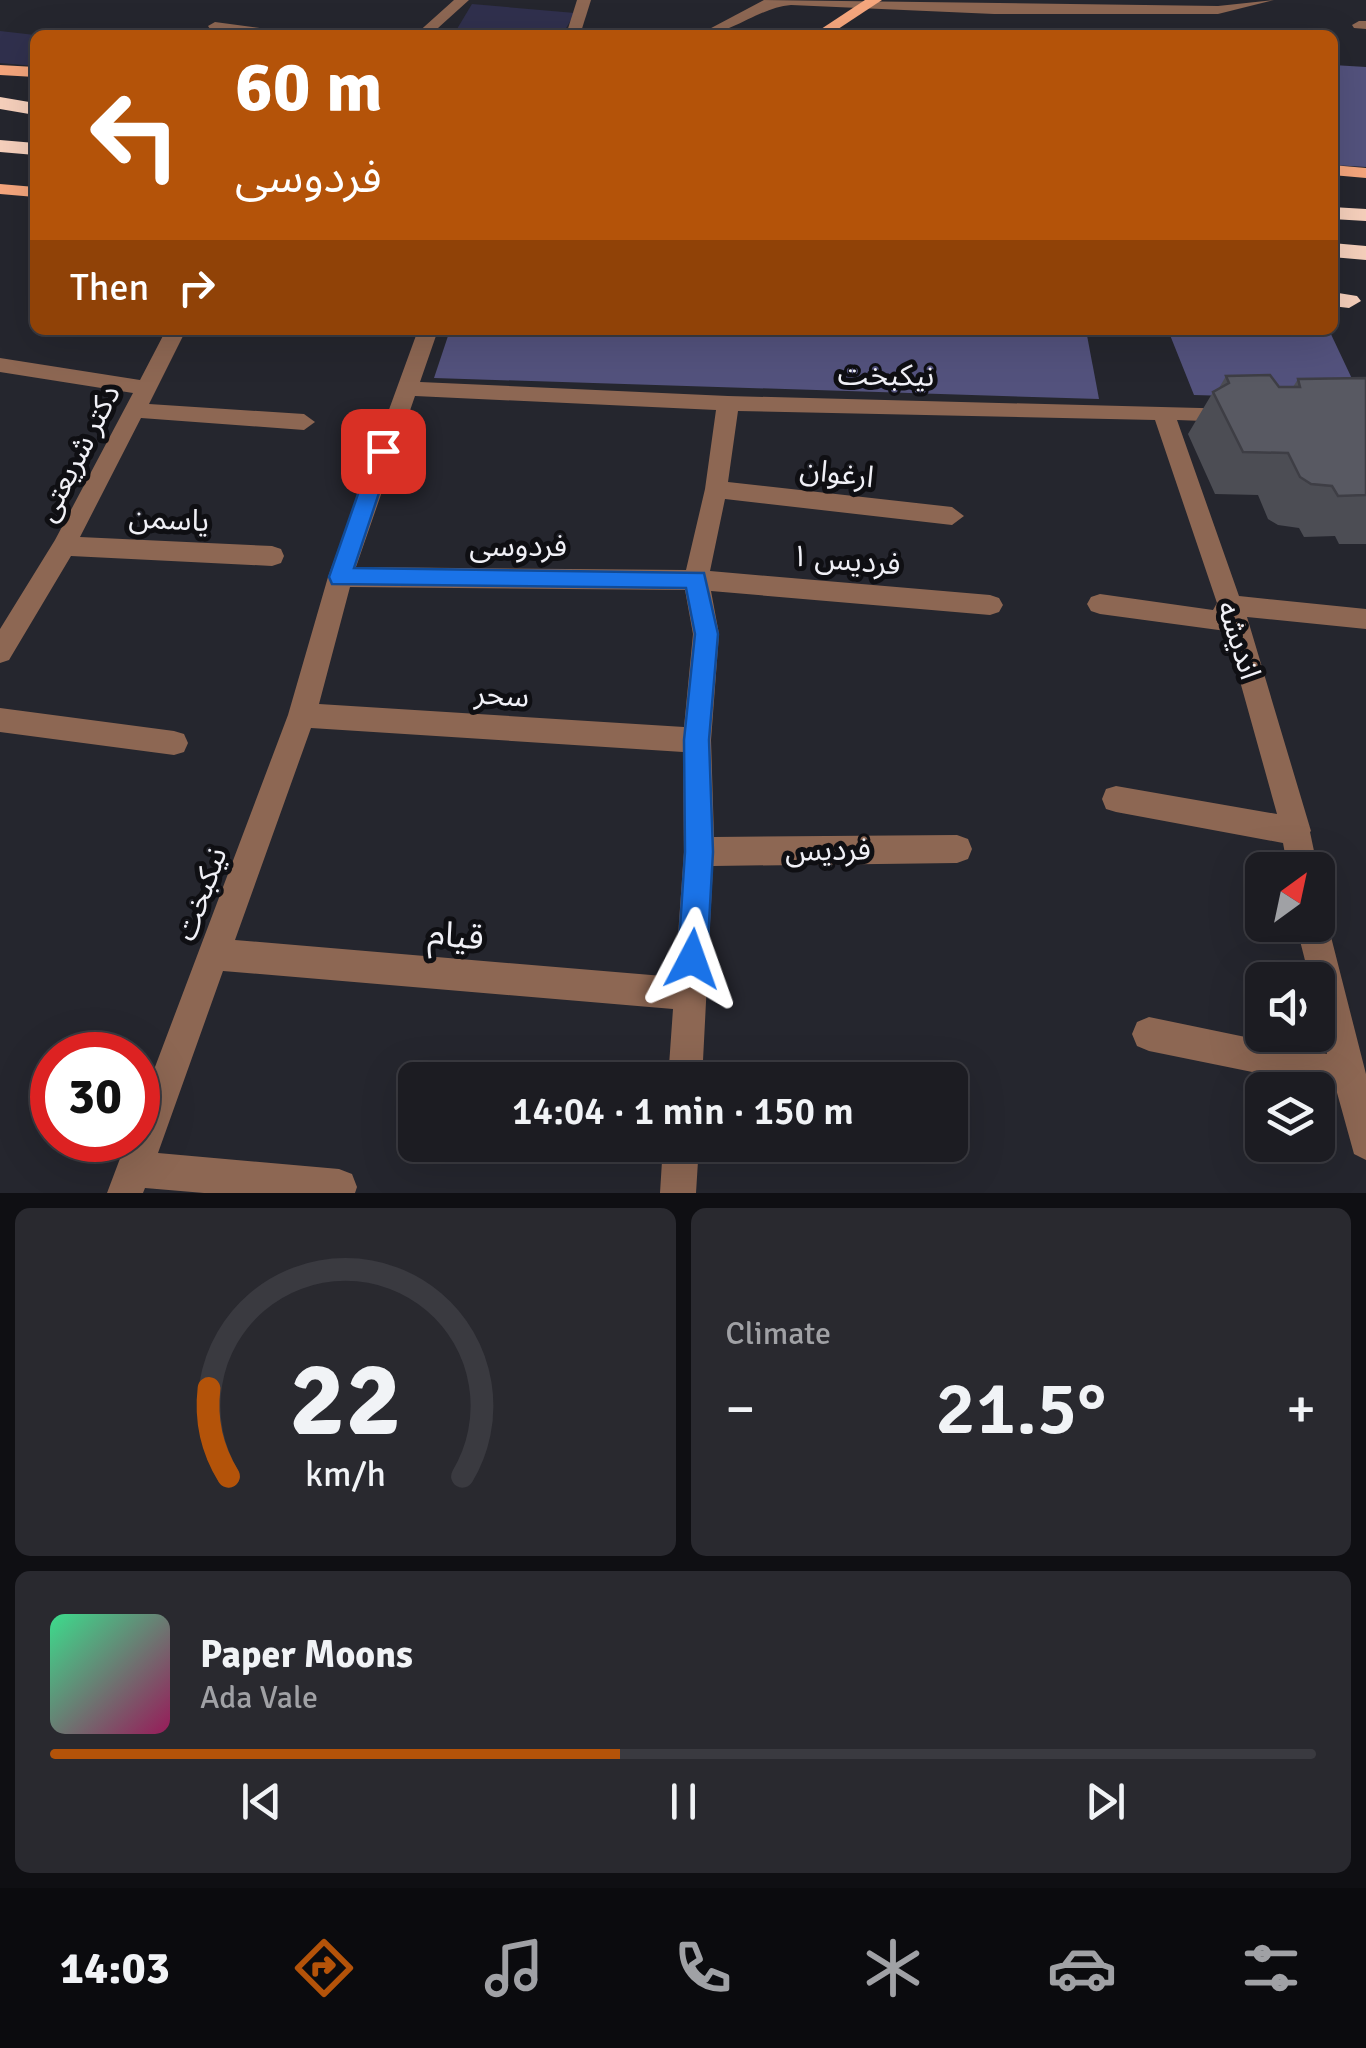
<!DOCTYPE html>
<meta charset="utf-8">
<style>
body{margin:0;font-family:Signika,"Noto Sans Arabic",sans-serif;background:#29292f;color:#f1f3f6;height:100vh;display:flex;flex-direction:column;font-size:38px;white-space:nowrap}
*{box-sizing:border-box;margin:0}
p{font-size:32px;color:#a0a1a5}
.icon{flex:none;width:55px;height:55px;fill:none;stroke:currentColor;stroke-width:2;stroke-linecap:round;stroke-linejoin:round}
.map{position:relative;height:1193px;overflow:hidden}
.sheet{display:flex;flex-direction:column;gap:15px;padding:15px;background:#0f0f13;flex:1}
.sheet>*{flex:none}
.top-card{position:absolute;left:30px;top:30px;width:1308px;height:305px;border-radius:15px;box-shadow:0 10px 40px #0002,0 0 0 2px #3a3a40;background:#b45309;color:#fff;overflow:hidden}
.needle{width:65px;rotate:33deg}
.fabs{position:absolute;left:1245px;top:852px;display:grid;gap:20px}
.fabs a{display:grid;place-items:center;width:90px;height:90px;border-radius:15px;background:#1c1c22;box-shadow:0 10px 40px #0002,0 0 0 2px #3a3a40;font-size:50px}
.speed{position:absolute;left:30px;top:1032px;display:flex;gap:20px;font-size:50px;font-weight:700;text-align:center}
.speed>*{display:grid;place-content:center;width:130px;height:130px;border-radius:50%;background:#1c1c22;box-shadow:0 10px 40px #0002,0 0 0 2px #3a3a40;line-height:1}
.speed .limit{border:15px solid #d22;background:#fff;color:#111}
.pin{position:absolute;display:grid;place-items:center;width:85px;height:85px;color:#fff;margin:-42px;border-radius:20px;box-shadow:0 5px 15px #0006}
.me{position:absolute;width:110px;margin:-55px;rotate:4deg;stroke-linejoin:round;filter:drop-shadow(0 0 8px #0008)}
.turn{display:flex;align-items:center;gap:35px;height:210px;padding:0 40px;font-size:45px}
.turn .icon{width:130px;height:130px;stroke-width:2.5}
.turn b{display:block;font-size:70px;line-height:85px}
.then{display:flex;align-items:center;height:95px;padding:0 40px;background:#0003;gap:20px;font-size:38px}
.big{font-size:75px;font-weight:600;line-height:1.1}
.sheet .card{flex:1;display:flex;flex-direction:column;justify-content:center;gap:15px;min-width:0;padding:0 35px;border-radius:15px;background:#29292f}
.sheet .dial{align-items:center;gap:0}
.dial svg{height:260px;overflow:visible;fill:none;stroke:#3a3a40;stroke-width:7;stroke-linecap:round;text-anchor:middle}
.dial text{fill:#f1f3f6;stroke:none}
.song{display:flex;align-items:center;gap:30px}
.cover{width:120px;height:120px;border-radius:15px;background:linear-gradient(135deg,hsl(150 70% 55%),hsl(330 70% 35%))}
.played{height:10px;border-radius:5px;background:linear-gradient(90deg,#b45309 45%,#3a3a40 45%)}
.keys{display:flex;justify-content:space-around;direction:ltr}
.heat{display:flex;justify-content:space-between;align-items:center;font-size:55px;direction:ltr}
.sheet .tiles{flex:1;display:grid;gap:15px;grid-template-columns:1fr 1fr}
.card:last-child{grid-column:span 2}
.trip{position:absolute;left:398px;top:1062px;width:570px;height:100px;border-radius:15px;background:#1c1c22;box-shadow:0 10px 40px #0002,0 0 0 2px #3a3a40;font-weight:600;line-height:100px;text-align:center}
.tab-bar{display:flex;height:160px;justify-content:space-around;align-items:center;background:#0b0b0e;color:#a0a1a5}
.tab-bar .icon{width:70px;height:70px}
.tab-bar .selected{color:#b45309}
.tab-bar b{font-size:45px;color:#f1f3f6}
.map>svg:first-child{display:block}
.green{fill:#30304d}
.forest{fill:#53527d}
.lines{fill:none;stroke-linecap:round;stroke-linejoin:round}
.minor{fill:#8d6753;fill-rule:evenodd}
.major{fill:#f5a67d;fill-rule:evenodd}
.highway{fill:#f6d0bc;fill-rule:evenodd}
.wall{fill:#4c4d54}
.building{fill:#585962;stroke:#3e3e45;stroke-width:2.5}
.route{fill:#1a73e8;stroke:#114b97;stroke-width:2.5}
.labels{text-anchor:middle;stroke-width:10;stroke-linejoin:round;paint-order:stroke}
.street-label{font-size:30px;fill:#f0f0f6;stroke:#0f0f13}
.near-street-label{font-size:35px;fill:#f0f0f6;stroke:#0f0f13}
</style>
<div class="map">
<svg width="1366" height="1193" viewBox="0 0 1366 1193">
<rect width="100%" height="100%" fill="#25262e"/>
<!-- green -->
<g class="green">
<polygon points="472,4 575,13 562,35 463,35 457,29"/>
<polygon points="0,31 35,35 35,66 0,63"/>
</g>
<!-- forest -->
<g class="forest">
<polygon points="1333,65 1366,67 1366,167 1333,165"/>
<polygon points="450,330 1086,330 1099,399 434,378"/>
<polygon points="1168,330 1329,330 1362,400 1194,395"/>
</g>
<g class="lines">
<!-- minor -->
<g class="minor">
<polygon points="454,0 469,0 438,28 475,31 482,35 415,35"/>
<polygon points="577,0 591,0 580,35 566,35"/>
<path d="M764,0l454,6 56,-6 -56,14h-224l-203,-9c-34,3 -59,30 -93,30z"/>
<polygon points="1359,21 1366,21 1366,29 1354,28 1352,25"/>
<polygon points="215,22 282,31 289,35 210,29 208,26"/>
<polygon points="166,330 186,330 149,404 304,414 315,422 304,430 141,418 80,537 272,546 281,549 284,556 281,563 272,566 71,556 9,660 0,663 0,629 55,540 133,393 0,372 0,358 140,380"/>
<path d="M418,330h20l-18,52 308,14 511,13 3,5 -11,8 -54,-2 62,176 127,13v20l-119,-12 64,214 -1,1 8,38v1l-30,-1 -5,-27 -167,-31 -10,-3 -4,-10 4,-10 10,-3 161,28 -51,-183 -126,-17 -9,-3 -4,-7 4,-7 9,-3 113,16 4,-7 -62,-183 -417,-9 -10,71 224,25 12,9 -12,9 -227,-26 -15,72 280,24 9,3 4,7 -4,7 -9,3 -279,-24 8,43 -8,106 3,97 243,-2 11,4 4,10 -4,10 -11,4 -244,3 -11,214h-34l5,-71 -450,-38 -65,182 181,16 13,5 5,13 -2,6h-151l-59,-5 -2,5h-36l20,-53h11v-28l150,-397 40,-138zM415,396l301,14 -11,79 -19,81 -330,-3zM350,587l335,3 8,44 -9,93 -365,-23zM311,728l372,24 1,100 -9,125 -440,-37z"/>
<polygon points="0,708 174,731 184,734 188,743 184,752 174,755 0,732"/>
<polygon points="1318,912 1323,914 1328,925 1366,1074 1366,1160 1354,1154 1336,1089 1149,1051 1137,1046 1132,1034 1137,1022 1149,1017 1327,1054 1318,1013 1318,980 1310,980 1296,925 1318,925"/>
<polygon points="663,1145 699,1145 696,1193 660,1193"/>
</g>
<!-- major -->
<g class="major">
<polygon points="865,0 882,0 829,35 812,35"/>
<polygon points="0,65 35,67 35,77 0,75"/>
<polygon points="1332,165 1366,168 1366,178 1332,175"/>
<polygon points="0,184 35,187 35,197 0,194"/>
</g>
<!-- highway -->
<g class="highway">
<polygon points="0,97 35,103 35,115 0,109"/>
<polygon points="0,140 35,143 35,155 0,152"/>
<polygon points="1332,207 1366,209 1366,221 1332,219"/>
<polygon points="1332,243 1366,246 1366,260 1332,257"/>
<polygon points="1332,292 1357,296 1361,301 1349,308 1332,306"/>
</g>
</g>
<!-- wall -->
<polygon class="wall" points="1226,376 1279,387 1293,387 1298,379 1366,378 1366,544 1339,544 1335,536 1304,537 1299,528 1278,525 1268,519 1258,495 1215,494 1188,434 1213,392 1219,388"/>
<!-- building -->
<polygon class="building" points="1270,375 1279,387 1300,387 1298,379 1366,378 1366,495 1338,496 1332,486 1311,484 1300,477 1288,453 1243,452 1213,392 1229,383 1226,376"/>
<!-- route -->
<polygon class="route" points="383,443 393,451 354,568 704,573 718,634 709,740 713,852 707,959 703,969 692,973 682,969 678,959 685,852 684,740 695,634 686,588 332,584 329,577 373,451"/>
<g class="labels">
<!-- street labels -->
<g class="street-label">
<text transform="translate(886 375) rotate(1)" y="10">نیکبخت</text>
<text transform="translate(78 453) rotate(-63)" y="10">دکتر شریعتی</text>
<text transform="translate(837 473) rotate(7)" y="10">ارغوان</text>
<text transform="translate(169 519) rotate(3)" y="10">یاسمن</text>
<text x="518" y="556">فردوسی</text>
<text transform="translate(846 560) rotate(5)" y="10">فردیس ۱</text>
<text transform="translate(1239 640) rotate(72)" y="10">اندیشه</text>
<text transform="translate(502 695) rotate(4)" y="10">سحر</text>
<text transform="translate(828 850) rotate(-1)" y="10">فردیس</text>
<text transform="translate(201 894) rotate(-70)" y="10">نیکبخت</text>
</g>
<!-- near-street labels -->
<g class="near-street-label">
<text transform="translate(456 935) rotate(5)" y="12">قیام</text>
</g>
</g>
</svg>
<div class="fabs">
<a><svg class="needle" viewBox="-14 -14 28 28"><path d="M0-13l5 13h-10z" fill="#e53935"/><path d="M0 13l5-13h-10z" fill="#a0a1a5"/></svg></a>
<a><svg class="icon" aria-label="sound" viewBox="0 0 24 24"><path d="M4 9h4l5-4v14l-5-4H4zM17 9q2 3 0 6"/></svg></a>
<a><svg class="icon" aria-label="layers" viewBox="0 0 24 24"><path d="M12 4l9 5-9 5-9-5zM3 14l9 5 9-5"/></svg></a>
</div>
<div class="speed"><div class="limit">30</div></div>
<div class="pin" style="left:383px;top:451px;background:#d93025"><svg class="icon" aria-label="arrive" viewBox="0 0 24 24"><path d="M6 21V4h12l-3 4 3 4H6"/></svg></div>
<svg class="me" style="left:692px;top:959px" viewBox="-20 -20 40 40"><path d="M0-17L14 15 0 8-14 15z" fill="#1a73e8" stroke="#fff" stroke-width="4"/></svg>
<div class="trip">14:04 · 1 min · 150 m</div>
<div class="top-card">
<div class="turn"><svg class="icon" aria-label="left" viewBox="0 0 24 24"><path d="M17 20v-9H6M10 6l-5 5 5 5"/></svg><div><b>60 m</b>فردوسی</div></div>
<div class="then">Then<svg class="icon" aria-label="right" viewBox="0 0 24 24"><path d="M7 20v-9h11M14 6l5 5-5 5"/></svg></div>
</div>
</div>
<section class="sheet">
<div class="tiles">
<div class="card dial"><svg viewBox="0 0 100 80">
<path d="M14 69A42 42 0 1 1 86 69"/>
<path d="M14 69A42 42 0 0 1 8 42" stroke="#b45309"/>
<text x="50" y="56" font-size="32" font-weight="700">22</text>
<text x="50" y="72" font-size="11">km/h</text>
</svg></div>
<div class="card"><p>Climate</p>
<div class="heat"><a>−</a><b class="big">21.5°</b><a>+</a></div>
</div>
<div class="card">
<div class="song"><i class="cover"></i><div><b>Paper Moons</b><p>Ada Vale</p></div></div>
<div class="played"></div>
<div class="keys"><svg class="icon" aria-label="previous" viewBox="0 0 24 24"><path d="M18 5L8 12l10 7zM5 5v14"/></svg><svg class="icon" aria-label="pause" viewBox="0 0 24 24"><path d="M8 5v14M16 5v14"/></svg><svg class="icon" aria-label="next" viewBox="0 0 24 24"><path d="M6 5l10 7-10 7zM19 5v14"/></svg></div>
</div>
</div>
</section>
<nav class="tab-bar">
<b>14:03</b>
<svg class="icon selected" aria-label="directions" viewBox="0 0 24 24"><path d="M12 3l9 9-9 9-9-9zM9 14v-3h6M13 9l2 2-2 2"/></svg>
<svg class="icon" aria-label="music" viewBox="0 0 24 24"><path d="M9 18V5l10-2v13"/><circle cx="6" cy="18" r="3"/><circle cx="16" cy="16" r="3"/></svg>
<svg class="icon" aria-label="phone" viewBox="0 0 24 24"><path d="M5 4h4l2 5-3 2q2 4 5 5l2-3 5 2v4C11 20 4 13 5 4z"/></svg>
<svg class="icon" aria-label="climate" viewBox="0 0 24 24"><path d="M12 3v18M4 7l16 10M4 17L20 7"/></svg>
<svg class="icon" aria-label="car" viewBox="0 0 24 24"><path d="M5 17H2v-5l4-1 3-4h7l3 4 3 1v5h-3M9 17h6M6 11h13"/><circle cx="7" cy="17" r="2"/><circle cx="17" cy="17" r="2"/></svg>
<svg class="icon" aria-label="filters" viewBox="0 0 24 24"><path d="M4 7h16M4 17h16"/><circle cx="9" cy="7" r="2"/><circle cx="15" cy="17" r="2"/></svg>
</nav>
